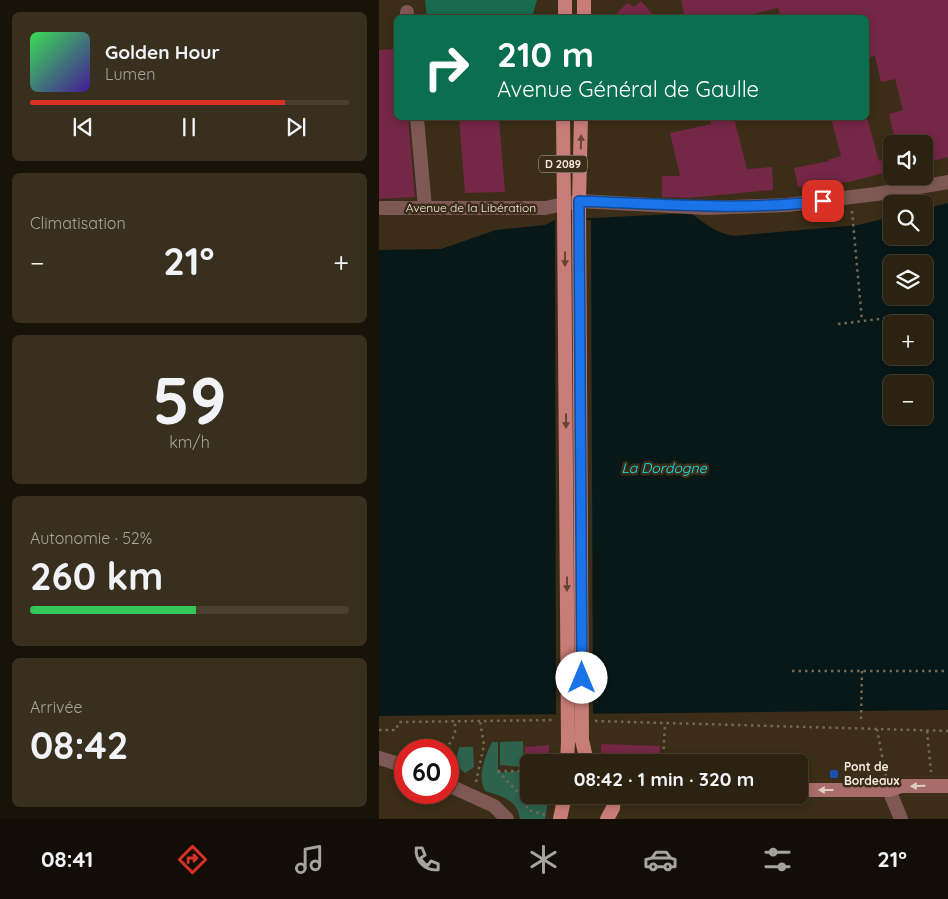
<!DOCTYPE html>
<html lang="fr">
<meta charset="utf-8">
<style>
body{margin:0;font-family:Quicksand,sans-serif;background:#382f1f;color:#f1f3f6;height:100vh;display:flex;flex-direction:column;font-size:19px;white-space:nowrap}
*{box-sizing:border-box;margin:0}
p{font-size:16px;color:#a6a49f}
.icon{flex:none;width:28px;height:28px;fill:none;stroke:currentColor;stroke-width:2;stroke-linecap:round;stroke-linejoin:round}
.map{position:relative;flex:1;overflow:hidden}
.side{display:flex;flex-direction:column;gap:12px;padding:12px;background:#181309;width:379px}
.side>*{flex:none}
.top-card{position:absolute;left:15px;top:15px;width:475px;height:105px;border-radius:8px;box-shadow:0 2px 8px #0003,0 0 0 1px #483f31;background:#0b6e4f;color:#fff;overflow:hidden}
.fabs{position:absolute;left:504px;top:135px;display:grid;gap:10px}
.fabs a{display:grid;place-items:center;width:50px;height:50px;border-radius:8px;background:#2c2211;box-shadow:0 2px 8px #0003,0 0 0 1px #483f31;font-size:25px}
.speed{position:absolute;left:15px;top:739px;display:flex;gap:10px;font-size:25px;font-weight:700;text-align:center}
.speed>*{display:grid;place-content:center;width:65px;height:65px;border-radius:50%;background:#2c2211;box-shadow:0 2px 8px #0003,0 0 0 1px #483f31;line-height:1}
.speed .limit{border:8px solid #d22;background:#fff;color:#111}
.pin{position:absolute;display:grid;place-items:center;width:42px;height:42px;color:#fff;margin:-21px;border-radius:10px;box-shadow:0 2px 8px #0006}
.me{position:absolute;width:55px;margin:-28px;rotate:0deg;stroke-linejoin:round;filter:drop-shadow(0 0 4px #0008)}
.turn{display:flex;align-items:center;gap:18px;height:105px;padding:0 20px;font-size:22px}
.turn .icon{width:65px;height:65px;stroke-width:2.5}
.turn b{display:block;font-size:35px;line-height:42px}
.big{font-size:38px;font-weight:700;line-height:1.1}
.side .tile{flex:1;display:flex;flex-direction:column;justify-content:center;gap:8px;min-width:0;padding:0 18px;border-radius:8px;background:#382f1f}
.side .dial{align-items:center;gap:0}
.dial b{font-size:65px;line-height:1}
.song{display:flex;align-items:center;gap:15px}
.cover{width:60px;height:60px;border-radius:8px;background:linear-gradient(135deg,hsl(130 70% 55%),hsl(260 70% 35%))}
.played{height:5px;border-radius:2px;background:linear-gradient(90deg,#d93025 80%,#483f31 80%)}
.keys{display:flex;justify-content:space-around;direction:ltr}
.heat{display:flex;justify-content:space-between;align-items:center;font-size:28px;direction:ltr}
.charge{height:8px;border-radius:4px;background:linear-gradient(90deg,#34c759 52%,#483f31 0)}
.trip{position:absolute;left:141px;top:754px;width:288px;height:50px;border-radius:8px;background:#2c2211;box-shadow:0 2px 8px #0003,0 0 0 1px #483f31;font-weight:700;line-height:50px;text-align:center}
.menu{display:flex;height:80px;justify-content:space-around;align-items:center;background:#120e07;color:#a6a49f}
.menu .icon{width:35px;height:35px}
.menu .active{color:#d93025}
.menu b{font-size:22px;color:#f1f3f6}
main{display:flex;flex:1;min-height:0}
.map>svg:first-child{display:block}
.green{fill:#2d624d}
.forest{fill:#186a4e}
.water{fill:#081819;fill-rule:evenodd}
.pier{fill:#3b2d17}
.building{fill:#742746}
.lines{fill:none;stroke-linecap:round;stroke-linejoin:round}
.path{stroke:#746854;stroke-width:2.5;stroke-dasharray:2.5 4;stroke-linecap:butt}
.minor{stroke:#7e5855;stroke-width:14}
.secondary{stroke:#a86d69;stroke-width:14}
.primary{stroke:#c97d78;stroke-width:14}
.primary-bridge{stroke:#c97d78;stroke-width:14}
.oneway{fill:#664534}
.oneway2{fill:#e1ccc1}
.route-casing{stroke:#114b97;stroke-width:12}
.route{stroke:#1a73e8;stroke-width:9}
.transit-dot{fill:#1a4fb4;stroke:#3b2d17;stroke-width:2}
.labels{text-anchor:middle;stroke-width:5;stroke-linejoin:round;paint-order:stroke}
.shield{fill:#3b2d17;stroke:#bcb2a2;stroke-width:1}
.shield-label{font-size:11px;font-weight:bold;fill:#f4ebde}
.street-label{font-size:12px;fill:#f4ebde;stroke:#3b2d17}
.poi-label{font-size:12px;font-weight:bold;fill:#f4ebde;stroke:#3b2d17;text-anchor:start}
.water-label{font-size:14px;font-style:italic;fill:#13e8f5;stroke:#3b2d17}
</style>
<main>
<section class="side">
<div class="tile">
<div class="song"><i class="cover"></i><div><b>Golden Hour</b><p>Lumen</p></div></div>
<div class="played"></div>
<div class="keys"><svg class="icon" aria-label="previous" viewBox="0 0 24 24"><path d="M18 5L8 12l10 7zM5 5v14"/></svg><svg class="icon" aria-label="pause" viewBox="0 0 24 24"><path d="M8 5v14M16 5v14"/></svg><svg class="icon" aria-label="next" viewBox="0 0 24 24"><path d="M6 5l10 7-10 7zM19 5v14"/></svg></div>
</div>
<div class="tile"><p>Climatisation</p>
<div class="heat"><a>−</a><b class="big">21°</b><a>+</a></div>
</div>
<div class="tile dial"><b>59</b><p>km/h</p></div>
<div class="tile"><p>Autonomie · 52%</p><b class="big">260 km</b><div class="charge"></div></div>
<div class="tile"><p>Arrivée</p><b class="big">08:42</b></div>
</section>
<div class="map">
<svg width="570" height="819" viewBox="0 0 570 819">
<rect width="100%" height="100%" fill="#3b2d17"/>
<!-- green -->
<g class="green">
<polygon points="144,741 145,767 121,765 121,742"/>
<path d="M113,742h6v31l31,-3v25h20l-4,24h-25c-3,-20 -17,-22 -35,-28 -8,-15 0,-35 7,-49z"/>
<polygon points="80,747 94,747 95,767 86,773 76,765"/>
</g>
<!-- forest -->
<polygon class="forest" points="46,0 158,0 153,17 48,18"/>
<!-- water -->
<path class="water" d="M569,203v507l-569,6v-466l62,-1 55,-19 49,-5 10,-5 136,-7c14,11 25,20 43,23l124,-11 33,-8v19h33v-27zM512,264h33v32h-33zM512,324h33v32h-33zM512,384h33v32h-33z"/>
<!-- pier -->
<polygon class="pier" points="176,220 212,220 214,714 177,714"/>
<!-- building -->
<g class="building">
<polygon points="302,0 570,0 570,157 545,163 545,144 517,144 510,114 524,110 516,79 502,82 496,56 488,58 488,18 401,18 399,8 359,18 306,18"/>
<polygon points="262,1 277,18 233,18 248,3 255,7"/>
<polygon points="17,49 18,118 29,118 36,197 0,199 0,50"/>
<polygon points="80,118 120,118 126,192 86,193"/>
<polygon points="331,118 355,118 368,169 393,167 394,190 309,198 283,197 283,176 301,176 291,133 332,124"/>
<polygon points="452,118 488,118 500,161 512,158 512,171 470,182 419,187 415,168 450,161 449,160 462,156"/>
<polygon points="222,744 281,746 281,762 222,761"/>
<polygon points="170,745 170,761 146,761 146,747"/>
</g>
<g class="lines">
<!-- path -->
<g class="path">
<polyline points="473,211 483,321"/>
<polyline points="459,324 509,318"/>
<polyline points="413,671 570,671"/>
<polyline points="482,719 483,671"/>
<polyline points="216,721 570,731"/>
<polyline points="498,729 507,777"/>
<polyline points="0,730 17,730 20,722 176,720"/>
<polyline points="548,731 552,772"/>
<polyline points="67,750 76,734 76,721"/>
<polyline points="284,762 286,723"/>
<polyline points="119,771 145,799 149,810 167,815"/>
<polyline points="119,771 150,771"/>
<polyline points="97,782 105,745 101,721"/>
<polyline points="145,799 163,798 166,802"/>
</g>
<!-- minor -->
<g class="minor">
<polyline points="28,12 28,18"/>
<polyline points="38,118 46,208"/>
<polyline points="0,208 166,208 200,201 328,208 408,205 497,194 570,182"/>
<polyline points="0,758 26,766"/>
<polyline points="69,785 115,806 128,819"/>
<polyline points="510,790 522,819"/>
</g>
<!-- secondary -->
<polyline class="secondary" points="420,790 510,790 522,786 570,786"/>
<!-- primary -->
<g class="primary">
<polyline points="186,18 186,0"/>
<polyline points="205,18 205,0"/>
<polyline points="184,118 185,210"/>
<polyline points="200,201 202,118"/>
<polyline points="203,740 208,762"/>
<polyline points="188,762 189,742"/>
<polyline points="181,819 186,795"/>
<polyline points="228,819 234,808 235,795"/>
</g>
<!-- primary-bridge -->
<g class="primary-bridge">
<polyline points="200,201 203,740"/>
<polyline points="185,210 189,742"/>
</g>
</g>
<!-- one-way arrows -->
<defs><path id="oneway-solid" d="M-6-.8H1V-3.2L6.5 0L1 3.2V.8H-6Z" transform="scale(1.25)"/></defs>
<g class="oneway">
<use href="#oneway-solid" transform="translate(202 142) rotate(-88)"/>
<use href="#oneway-solid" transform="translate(186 259) rotate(90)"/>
<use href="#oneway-solid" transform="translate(187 421) rotate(90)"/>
<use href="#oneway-solid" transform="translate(188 584) rotate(90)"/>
</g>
<g class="oneway2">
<use href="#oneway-solid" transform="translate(539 786) rotate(179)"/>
<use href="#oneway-solid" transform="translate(447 790) rotate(-180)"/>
</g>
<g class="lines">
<defs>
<path id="route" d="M203,678l-3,-477c83,3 161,10 244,0"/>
</defs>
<!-- route casing -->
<use href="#route" class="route-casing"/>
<!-- route -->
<use href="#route" class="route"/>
</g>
<!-- markers -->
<rect class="transit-dot" x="450" y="769" width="10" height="10" rx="2.5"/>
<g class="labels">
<!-- shield labels -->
<rect class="shield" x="160" y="155.5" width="48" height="17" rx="4"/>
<g class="shield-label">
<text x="184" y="168">D 2089</text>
</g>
<!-- street labels -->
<g class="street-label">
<text x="92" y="212">Avenue de la Libération</text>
</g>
<!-- poi labels -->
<g class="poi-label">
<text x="465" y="771">Pont de<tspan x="465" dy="14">Bordeaux</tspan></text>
</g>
<!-- water labels -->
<g class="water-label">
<text x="285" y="473">La Dordogne</text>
</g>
</g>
</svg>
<div class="fabs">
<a><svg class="icon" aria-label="sound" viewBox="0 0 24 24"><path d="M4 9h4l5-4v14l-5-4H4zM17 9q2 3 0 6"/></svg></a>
<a><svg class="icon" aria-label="search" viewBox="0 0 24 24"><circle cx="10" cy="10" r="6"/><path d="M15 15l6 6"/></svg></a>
<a><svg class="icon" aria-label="layers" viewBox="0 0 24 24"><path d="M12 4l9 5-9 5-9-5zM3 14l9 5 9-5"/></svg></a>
<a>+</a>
<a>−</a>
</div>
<div class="speed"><div class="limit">60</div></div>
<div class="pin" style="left:444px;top:201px;background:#d93025"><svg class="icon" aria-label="arrive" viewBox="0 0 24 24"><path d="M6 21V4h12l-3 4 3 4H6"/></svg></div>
<svg class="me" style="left:203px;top:678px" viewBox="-20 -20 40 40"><circle r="19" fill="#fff"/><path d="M0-13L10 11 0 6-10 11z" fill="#1a73e8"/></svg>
<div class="trip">08:42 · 1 min · 320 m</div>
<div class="top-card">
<div class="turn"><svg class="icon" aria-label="right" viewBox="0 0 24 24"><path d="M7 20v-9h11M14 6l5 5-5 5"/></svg><div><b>210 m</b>Avenue Général de Gaulle</div></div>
</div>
</div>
</main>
<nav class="menu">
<b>08:41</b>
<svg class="icon active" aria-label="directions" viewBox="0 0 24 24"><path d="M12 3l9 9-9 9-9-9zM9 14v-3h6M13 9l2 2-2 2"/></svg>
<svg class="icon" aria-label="music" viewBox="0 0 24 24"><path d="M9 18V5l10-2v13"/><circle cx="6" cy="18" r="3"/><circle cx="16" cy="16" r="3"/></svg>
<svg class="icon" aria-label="phone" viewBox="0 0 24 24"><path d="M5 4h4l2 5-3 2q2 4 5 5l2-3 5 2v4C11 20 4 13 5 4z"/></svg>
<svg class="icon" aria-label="climate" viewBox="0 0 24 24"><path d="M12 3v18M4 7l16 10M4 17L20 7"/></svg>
<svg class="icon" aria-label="car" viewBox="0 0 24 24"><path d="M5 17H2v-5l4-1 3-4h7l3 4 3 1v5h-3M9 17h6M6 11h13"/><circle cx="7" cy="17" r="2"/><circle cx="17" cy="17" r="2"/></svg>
<svg class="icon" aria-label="filters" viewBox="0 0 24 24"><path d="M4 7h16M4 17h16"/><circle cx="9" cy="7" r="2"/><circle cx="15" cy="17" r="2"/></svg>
<b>21°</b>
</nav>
